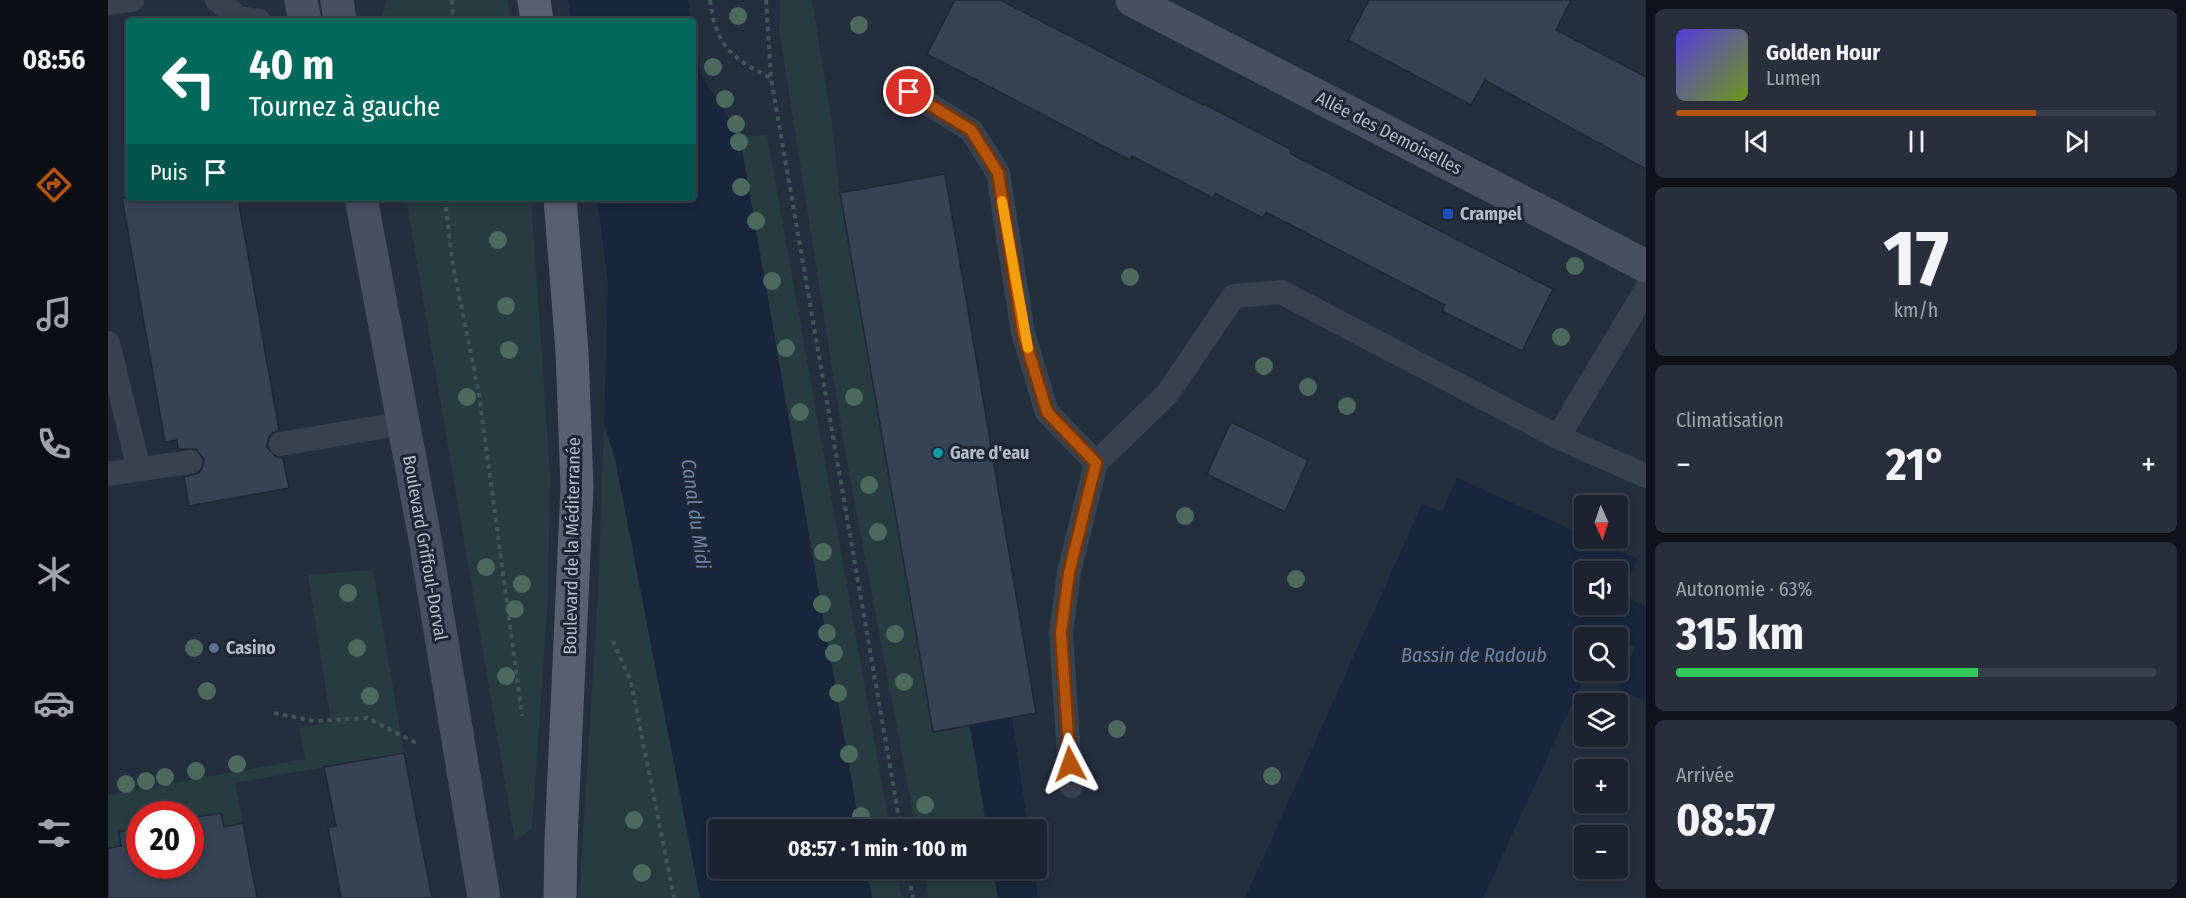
<!DOCTYPE html>
<html lang="fr">
<meta charset="utf-8">
<style>
body{margin:0;font-family:"Fira Sans Condensed",sans-serif;background:#282f3a;color:#f1f3f6;height:100vh;display:flex;flex-direction:column;font-size:22px;white-space:nowrap}
*{box-sizing:border-box;margin:0}
p{font-size:20px;color:#a0a4aa}
.icon{flex:none;width:33px;height:33px;fill:none;stroke:currentColor;stroke-width:2;stroke-linecap:round;stroke-linejoin:round}
.map{position:relative;flex:1;overflow:hidden}
.sheet{display:flex;flex-direction:column;gap:9px;padding:9px;background:#0f1319;width:540px}
.sheet>*{flex:none}
.guide{position:absolute;left:18px;top:18px;width:570px;height:183px;border-radius:6px;box-shadow:0 3px 9px #0003,0 0 0 2px #39404a;background:#00695c;color:#fff;overflow:hidden}
.needle{width:39px;rotate:177deg}
.fabs{position:absolute;left:1466px;top:495px;display:grid;gap:12px}
.fabs a{display:grid;place-items:center;width:54px;height:54px;border-radius:6px;background:#1b232e;box-shadow:0 3px 9px #0003,0 0 0 2px #39404a;font-size:30px}
.speed{position:absolute;left:18px;top:801px;display:flex;gap:12px;font-size:30px;font-weight:700;text-align:center}
.speed>*{display:grid;place-content:center;width:78px;height:78px;border-radius:50%;background:#1b232e;box-shadow:0 3px 9px #0003,0 0 0 2px #39404a;line-height:1}
.speed .limit{border:9px solid #d22;background:#fff;color:#111}
.pin{position:absolute;display:grid;place-items:center;width:51px;height:51px;color:#fff;margin:-26px;border:3px solid #fff;border-radius:50%;box-shadow:0 2px 6px #0007}
.me{position:absolute;width:66px;margin:-33px;rotate:356deg;stroke-linejoin:round;filter:drop-shadow(0 0 4px #0008)}
.turn{display:flex;align-items:center;gap:21px;height:126px;padding:0 24px;font-size:27px}
.turn .icon{width:78px;height:78px;stroke-width:2.5}
.turn b{display:block;font-size:42px;line-height:51px}
.then{display:flex;align-items:center;height:57px;padding:0 24px;background:#0003;gap:12px;font-size:22px}
.big{font-size:45px;font-weight:700;line-height:1.1}
.sheet .tile{flex:1;display:flex;flex-direction:column;justify-content:center;gap:9px;min-width:0;padding:0 21px;border-radius:9px;background:#282f3a}
.sheet .dial{align-items:center;gap:0}
.dial b{font-size:78px;line-height:1}
.song{display:flex;align-items:center;gap:18px}
.cover{width:72px;height:72px;border-radius:9px;background:linear-gradient(135deg,hsl(250 70% 55%),hsl(80 70% 35%))}
.played{height:6px;border-radius:3px;background:linear-gradient(90deg,#b45309 75%,#39404a 75%)}
.keys{display:flex;justify-content:space-around;direction:ltr}
.heat{display:flex;justify-content:space-between;align-items:center;font-size:33px;direction:ltr}
.charge{height:9px;border-radius:4px;background:linear-gradient(90deg,#34c759 63%,#39404a 0)}
.trip{position:absolute;left:600px;top:819px;width:339px;height:60px;border-radius:6px;background:#1b232e;box-shadow:0 3px 9px #0003,0 0 0 2px #39404a;font-weight:700;line-height:60px;text-align:center}
main{display:flex;flex:1;min-height:0}
.tab-bar{display:flex;flex-direction:column;width:108px;justify-content:space-around;align-items:center;background:#0b0e12;color:#a0a4aa}
.tab-bar .icon{width:42px;height:42px}
.tab-bar .current{color:#b45309}
.tab-bar b{font-size:27px;color:#f1f3f6}
.map>svg:first-child{display:block}
.green{fill:#263c3f;fill-rule:evenodd}
.water{fill:#17263c;fill-rule:evenodd}
.building{fill:#364354;stroke:#1f2835;stroke-width:1.5}
.lines{fill:none;stroke-linecap:round;stroke-linejoin:round}
.path{stroke:#3f5557;stroke-width:4;stroke-dasharray:4.5 4.5;stroke-linecap:butt}
.lane{stroke:#38414e;stroke-width:24}
.secondary{stroke:#465061;stroke-width:33}
.primary{stroke:#56606e;stroke-width:33}
.tree{fill:#4b6a5d}
.route-casing{stroke:#753606;stroke-width:15}
.route{stroke:#b45309;stroke-width:10}
.slow{stroke:#f59e0b;stroke-width:10}
.transit-dot{fill:#1a4fb4;stroke:#1d2633;stroke-width:2}
.culture-dot{fill:#0f9aa8;stroke:#1d2633;stroke-width:2}
.service-dot{fill:#5c6f8a;stroke:#1d2633;stroke-width:2}
.labels{text-anchor:middle;stroke-width:6;stroke-linejoin:round;paint-order:stroke}
.street-label{font-size:18px;fill:#b4bcc9;stroke:#1d2633}
.poi-label{font-size:18px;font-weight:bold;fill:#b4bcc9;stroke:#1d2633;text-anchor:start}
.water-label{font-size:20px;font-style:italic;fill:#6d86a8;stroke:#1d2633}
</style>
<main>
<nav class="tab-bar">
<b>08:56</b>
<svg class="icon current" aria-label="directions" viewBox="0 0 24 24"><path d="M12 3l9 9-9 9-9-9zM9 14v-3h6M13 9l2 2-2 2"/></svg>
<svg class="icon" aria-label="music" viewBox="0 0 24 24"><path d="M9 18V5l10-2v13"/><circle cx="6" cy="18" r="3"/><circle cx="16" cy="16" r="3"/></svg>
<svg class="icon" aria-label="phone" viewBox="0 0 24 24"><path d="M5 4h4l2 5-3 2q2 4 5 5l2-3 5 2v4C11 20 4 13 5 4z"/></svg>
<svg class="icon" aria-label="climate" viewBox="0 0 24 24"><path d="M12 3v18M4 7l16 10M4 17L20 7"/></svg>
<svg class="icon" aria-label="car" viewBox="0 0 24 24"><path d="M5 17H2v-5l4-1 3-4h7l3 4 3 1v5h-3M9 17h6M6 11h13"/><circle cx="7" cy="17" r="2"/><circle cx="17" cy="17" r="2"/></svg>
<svg class="icon" aria-label="filters" viewBox="0 0 24 24"><path d="M4 7h16M4 17h16"/><circle cx="9" cy="7" r="2"/><circle cx="15" cy="17" r="2"/></svg>
</nav>
<div class="map">
<svg width="1538" height="898" viewBox="0 0 1538 898">
<rect width="100%" height="100%" fill="#242f3e"/>
<!-- green -->
<g class="green">
<polygon points="279,0 399,0 403,21 273,21"/>
<polygon points="672,0 704,0 724,124 732,193 825,732 862,726 879,829 808,829 737,451 671,29"/>
<polygon points="659,135 782,829 752,829 632,138"/>
<polygon points="298,198 423,198 442,474 440,598 424,829 407,841"/>
<polygon points="496,425 507,458 592,898 471,898 490,592"/>
<path d="M265,570l31,183 -169,30 22,115h-149v-103l197,-36 -6,-31 32,-6 -23,-147zM32,814h50v52h-50z"/>
<polygon points="758,869 789,869 794,898 764,898"/>
<polygon points="815,869 885,869 890,898 821,898"/>
</g>
<!-- water -->
<g class="water">
<polygon points="460,0 580,0 583,21 463,21"/>
<polygon points="585,32 592,72 632,138 752,829 610,830 610,868 758,869 764,898 592,898 507,458 496,425 500,284 489,198 585,198"/>
<path d="M1349,478l127,57v3l7,1 47,20 -17,35 25,13v94l-29,-13 18,-41 -31,-14 -2,4 -18,1v32l3,1 -104,227h-238l177,-394 20,8zM1476,572h33v32h-33z"/>
<polygon points="904,717 920,829 879,829 862,726"/>
<polygon points="885,869 926,869 930,898 890,898"/>
</g>
<!-- building -->
<g class="building">
<polygon points="847,0 892,0 1095,105 1096,104 1182,149 1183,154 1445,289 1414,351 1334,311 1337,305 1158,212 1155,218 1107,193 1105,198 1024,156 1022,160 819,54"/>
<polygon points="1261,0 1463,0 1448,30 1538,77 1538,169 1377,80 1363,105 1240,40"/>
<polygon points="837,174 928,713 825,732 732,193"/>
<polygon points="14,198 130,198 171,430 164,433 160,439 159,447 168,457 175,458 181,488 81,506 76,477 91,473 95,467 96,459 88,449 70,449 69,440 57,442"/>
<polygon points="1123,422 1200,460 1177,512 1099,474"/>
<polygon points="296,753 324,898 233,898 220,828 228,826 216,767"/>
<polygon points="113,813 116,827 135,823 149,898 0,898 0,848 13,846 11,832 32,828 32,866 82,866 82,818"/>
</g>
<g class="lines">
<!-- path -->
<g class="path">
<polyline points="344,0 345,21"/>
<path d="M602,0c6,46 21,58 61,78l130,752"/>
<polyline points="658,0 663,78"/>
<polyline points="337,198 344,260 371,394 414,716"/>
<polyline points="505,641 523,682 566,898"/>
<polyline points="166,713 206,721 259,718 308,743"/>
<polyline points="800,868 805,898"/>
</g>
<!-- lane -->
<g class="lane">
<polyline points="109,0 130,18 151,21"/>
<polyline points="0,3 24,0"/>
<polyline points="801,92 863,130 890,173 915,333 939,412 988,463"/>
<polyline points="0,343 31,469"/>
<polyline points="1450,437 1538,476"/>
<polyline points="173,444 295,423"/>
<polyline points="0,474 82,462"/>
<polyline points="963,786 953,633 961,572 988,463 1059,394 1126,296 1173,292 1450,437 1538,290"/>
</g>
<!-- secondary -->
<g class="secondary">
<polyline points="193,0 197,21"/>
<polyline points="229,0 232,21"/>
<polyline points="1024,0 1538,266"/>
<polyline points="253,198 317,539 376,898"/>
</g>
<!-- primary -->
<g class="primary">
<polyline points="426,0 429,21"/>
<polyline points="452,198 464,351 469,487 453,841 452,898"/>
</g>
</g>
<!-- trees -->
<g class="tree">
<circle cx="630" cy="16" r="9"/>
<circle cx="751" cy="25" r="9"/>
<circle cx="605" cy="67" r="9"/>
<circle cx="617" cy="99" r="9"/>
<circle cx="628" cy="124" r="9"/>
<circle cx="631" cy="142" r="9"/>
<circle cx="633" cy="187" r="9"/>
<circle cx="648" cy="221" r="9"/>
<circle cx="390" cy="240" r="9"/>
<circle cx="1467" cy="266" r="9"/>
<circle cx="1022" cy="277" r="9"/>
<circle cx="664" cy="281" r="9"/>
<circle cx="398" cy="306" r="9"/>
<circle cx="1453" cy="337" r="9"/>
<circle cx="678" cy="348" r="9"/>
<circle cx="401" cy="350" r="9"/>
<circle cx="1156" cy="366" r="9"/>
<circle cx="1200" cy="387" r="9"/>
<circle cx="359" cy="397" r="9"/>
<circle cx="746" cy="397" r="9"/>
<circle cx="1239" cy="406" r="9"/>
<circle cx="692" cy="412" r="9"/>
<circle cx="761" cy="485" r="9"/>
<circle cx="1077" cy="516" r="9"/>
<circle cx="770" cy="532" r="9"/>
<circle cx="715" cy="552" r="9"/>
<circle cx="378" cy="567" r="9"/>
<circle cx="1188" cy="579" r="9"/>
<circle cx="414" cy="584" r="9"/>
<circle cx="240" cy="593" r="9"/>
<circle cx="714" cy="604" r="9"/>
<circle cx="407" cy="609" r="9"/>
<circle cx="719" cy="633" r="9"/>
<circle cx="787" cy="634" r="9"/>
<circle cx="86" cy="648" r="9"/>
<circle cx="249" cy="648" r="9"/>
<circle cx="726" cy="653" r="9"/>
<circle cx="398" cy="676" r="9"/>
<circle cx="796" cy="682" r="9"/>
<circle cx="99" cy="691" r="9"/>
<circle cx="730" cy="693" r="9"/>
<circle cx="262" cy="696" r="9"/>
<circle cx="1009" cy="729" r="9"/>
<circle cx="741" cy="754" r="9"/>
<circle cx="129" cy="764" r="9"/>
<circle cx="88" cy="771" r="9"/>
<circle cx="1164" cy="776" r="9"/>
<circle cx="57" cy="777" r="9"/>
<circle cx="38" cy="781" r="9"/>
<circle cx="18" cy="784" r="9"/>
<circle cx="817" cy="805" r="9"/>
<circle cx="753" cy="816" r="9"/>
<circle cx="526" cy="820" r="9"/>
<circle cx="534" cy="873" r="9"/>
</g>
<g class="lines">
<defs>
<polyline id="route" points="801,92 863,130 890,173 915,333 939,412 988,463 961,573 953,633 962,764"/>
</defs>
<!-- route casing -->
<use href="#route" class="route-casing"/>
<!-- route -->
<use href="#route" class="route"/>
<!-- slow -->
<polyline class="slow" points="894,201 920,348"/>
</g>
<!-- markers -->
<rect class="transit-dot" x="1334" y="208" width="12" height="12" rx="3"/>
<circle class="culture-dot" cx="830" cy="453" r="6"/>
<circle class="service-dot" cx="106" cy="648" r="6"/>
<g class="labels">
<!-- street labels -->
<g class="street-label">
<text transform="translate(1281 133) rotate(27)" y="6">Allée des Demoiselles</text>
<text transform="translate(464 546) rotate(-89)" y="6">Boulevard de la Méditerranée</text>
<text transform="translate(317 548) rotate(80)" y="6">Boulevard Griffoul-Dorval</text>
</g>
<!-- poi labels -->
<g class="poi-label">
<text x="1352" y="220">Crampel</text>
<text x="842" y="459">Gare d'eau</text>
<text x="118" y="654">Casino</text>
</g>
<!-- water labels -->
<g class="water-label">
<text transform="translate(588 514) rotate(82)" y="7">Canal du Midi</text>
<text x="1366" y="662">Bassin de Radoub</text>
</g>
</g>
</svg>
<div class="fabs">
<a><svg class="needle" viewBox="-14 -14 28 28"><path d="M0-13l5 13h-10z" fill="#e53935"/><path d="M0 13l5-13h-10z" fill="#a0a4aa"/></svg></a>
<a><svg class="icon" aria-label="sound" viewBox="0 0 24 24"><path d="M4 9h4l5-4v14l-5-4H4zM17 9q2 3 0 6"/></svg></a>
<a><svg class="icon" aria-label="search" viewBox="0 0 24 24"><circle cx="10" cy="10" r="6"/><path d="M15 15l6 6"/></svg></a>
<a><svg class="icon" aria-label="layers" viewBox="0 0 24 24"><path d="M12 4l9 5-9 5-9-5zM3 14l9 5 9-5"/></svg></a>
<a>+</a>
<a>−</a>
</div>
<div class="speed"><div class="limit">20</div></div>
<div class="pin" style="left:801px;top:92px;background:#d93025"><svg class="icon" aria-label="arrive" viewBox="0 0 24 24"><path d="M6 21V4h12l-3 4 3 4H6"/></svg></div>
<svg class="me" style="left:962px;top:764px" viewBox="-20 -20 40 40"><path d="M0-17L14 15 0 8-14 15z" fill="#b45309" stroke="#fff" stroke-width="4"/></svg>
<div class="trip">08:57 · 1 min · 100 m</div>
<div class="guide">
<div class="turn"><svg class="icon" aria-label="left" viewBox="0 0 24 24"><path d="M17 20v-9H6M10 6l-5 5 5 5"/></svg><div><b>40 m</b>Tournez à gauche</div></div>
<div class="then">Puis<svg class="icon" aria-label="arrive" viewBox="0 0 24 24"><path d="M6 21V4h12l-3 4 3 4H6"/></svg></div>
</div>
</div>
<section class="sheet">
<div class="tile">
<div class="song"><i class="cover"></i><div><b>Golden Hour</b><p>Lumen</p></div></div>
<div class="played"></div>
<div class="keys"><svg class="icon" aria-label="previous" viewBox="0 0 24 24"><path d="M18 5L8 12l10 7zM5 5v14"/></svg><svg class="icon" aria-label="pause" viewBox="0 0 24 24"><path d="M8 5v14M16 5v14"/></svg><svg class="icon" aria-label="next" viewBox="0 0 24 24"><path d="M6 5l10 7-10 7zM19 5v14"/></svg></div>
</div>
<div class="tile dial"><b>17</b><p>km/h</p></div>
<div class="tile"><p>Climatisation</p>
<div class="heat"><a>−</a><b class="big">21°</b><a>+</a></div>
</div>
<div class="tile"><p>Autonomie · 63%</p><b class="big">315 km</b><div class="charge"></div></div>
<div class="tile"><p>Arrivée</p><b class="big">08:57</b></div>
</section>
</main>
